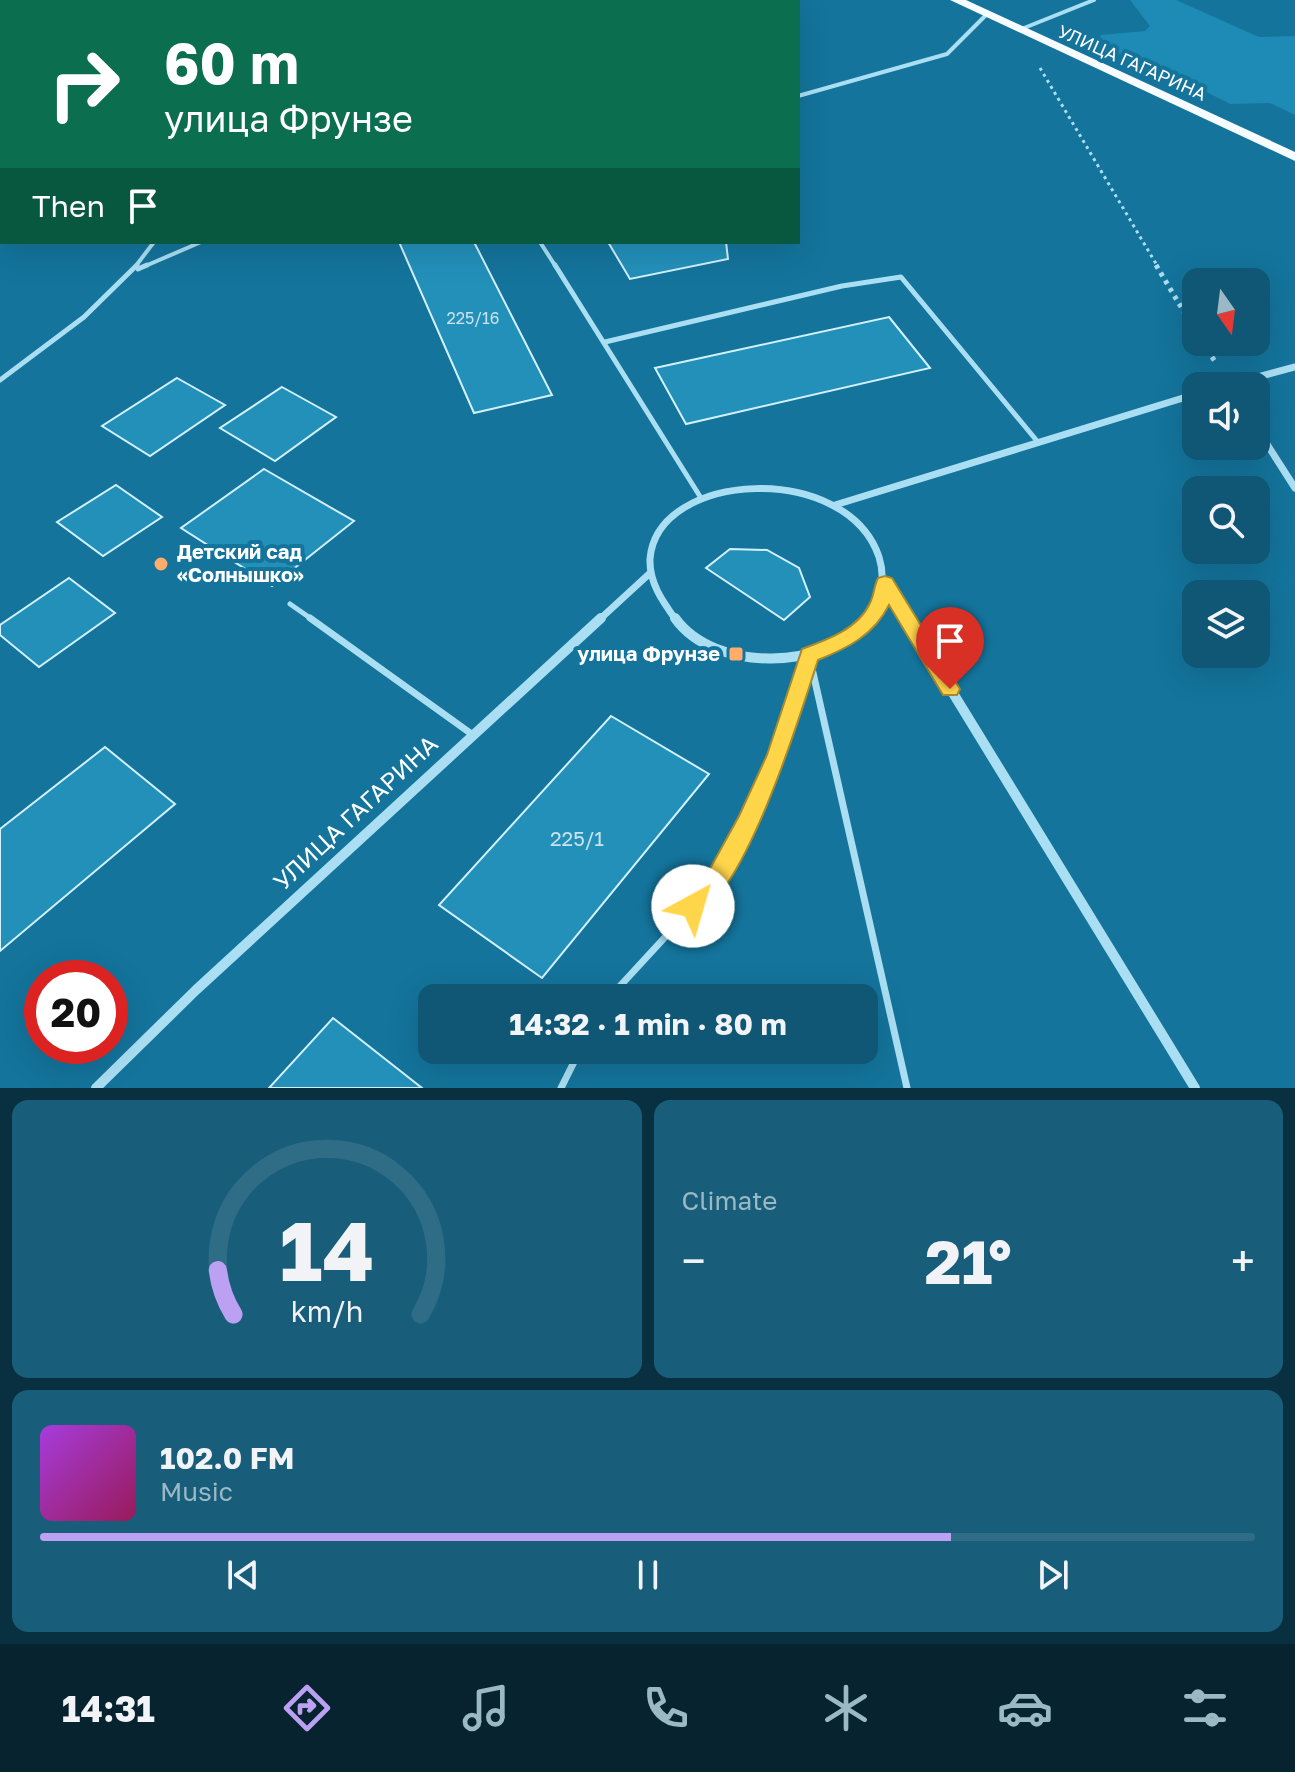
<!DOCTYPE html>
<meta charset="utf-8">
<style>
body{margin:0;font-family:"Golos Text",sans-serif;background:#185d7a;color:#f1f3f6;height:100vh;display:flex;flex-direction:column;font-size:30px;white-space:nowrap}
*{box-sizing:border-box;margin:0}
p{font-size:26px;color:#9bb8c5}
.icon{flex:none;width:44px;height:44px;fill:none;stroke:currentColor;stroke-width:2;stroke-linecap:round;stroke-linejoin:round}
.map{position:relative;height:1088px;overflow:hidden}
.drawer{display:flex;flex-direction:column;gap:12px;padding:12px;background:#083040;flex:1}
.drawer>*{flex:none}
.guide{position:absolute;left:0px;top:0px;width:800px;height:244px;box-shadow:0 8px 32px #0002;background:#0b6e4f;color:#fff;overflow:hidden}
.needle{width:52px;rotate:166deg}
.fabs{position:absolute;left:1182px;top:268px;display:grid;gap:16px}
.fabs a{display:grid;place-items:center;width:88px;height:88px;border-radius:16px;background:#0f5775;box-shadow:0 8px 32px #0002;font-size:40px}
.speed{position:absolute;left:24px;top:960px;display:flex;gap:16px;font-size:40px;font-weight:700;text-align:center}
.speed>*{display:grid;place-content:center;width:104px;height:104px;border-radius:50%;background:#0f5775;box-shadow:0 8px 32px #0002;line-height:1}
.speed .limit{border:12px solid #d22;background:#fff;color:#111}
.pin{position:absolute;display:grid;place-items:center;width:68px;height:68px;color:#fff;margin:-82px -34px;border-radius:50% 50% 50% 0;rotate:-45deg;box-shadow:0 0 8px #0007}
.pin .icon{rotate:45deg}
.me{position:absolute;width:88px;margin:-44px;rotate:39deg;stroke-linejoin:round;filter:drop-shadow(0 0 6px #0008)}
.turn{display:flex;align-items:center;gap:28px;height:168px;padding:0 32px;font-size:36px}
.turn .icon{width:104px;height:104px;stroke-width:2.5}
.turn b{display:block;font-size:56px;line-height:68px}
.then{display:flex;align-items:center;height:76px;padding:0 32px;background:#0003;gap:16px;font-size:30px}
.big{font-size:60px;font-weight:700;line-height:1.1}
.drawer .tile{flex:1;display:flex;flex-direction:column;justify-content:center;gap:12px;min-width:0;padding:0 28px;border-radius:16px;background:#185d7a}
.drawer .dial{align-items:center;gap:0}
.dial svg{height:208px;overflow:visible;fill:none;stroke:#2f6d87;stroke-width:7;stroke-linecap:round;text-anchor:middle}
.dial text{fill:#f1f3f6;stroke:none}
.song{display:flex;align-items:center;gap:24px}
.cover{width:96px;height:96px;border-radius:12px;background:linear-gradient(135deg,hsl(280 70% 55%),hsl(330 70% 35%))}
.played{height:8px;border-radius:4px;background:linear-gradient(90deg,#bca0f2 75%,#2f6d87 75%)}
.keys{display:flex;justify-content:space-around;direction:ltr}
.heat{display:flex;justify-content:space-between;align-items:center;font-size:44px;direction:ltr}
.drawer .tiles{flex:1;display:grid;gap:12px;grid-template-columns:1fr 1fr}
.tile:last-child{grid-column:span 2}
.trip{position:absolute;left:418px;top:984px;width:460px;height:80px;border-radius:16px;background:#0f5775;box-shadow:0 8px 32px #0002;font-weight:700;line-height:80px;text-align:center}
.tab-bar{display:flex;height:128px;justify-content:space-around;align-items:center;background:#06232f;color:#9bb8c5}
.tab-bar .icon{width:56px;height:56px}
.tab-bar .on{color:#bca0f2}
.tab-bar b{font-size:36px;color:#f1f3f6}
.map>svg:first-child{display:block}
.green{fill:#1d8bb5}
.building{fill:#2390ba;stroke:#d2f1fd;stroke-width:2}
.lines{fill:none;stroke-linecap:round;stroke-linejoin:round}
.path-far1{stroke:#aadff3;stroke-width:3;stroke-dasharray:3 4;stroke-linecap:butt}
.path{stroke:#aadff3;stroke-width:5;stroke-dasharray:4 5;stroke-linecap:butt}
.service-far2{stroke:#aadff3;stroke-width:4}
.service-far1{stroke:#aadff3;stroke-width:5}
.service{stroke:#aadff3;stroke-width:7}
.minor-far1{stroke:#aadff3;stroke-width:7}
.minor{stroke:#aadff3;stroke-width:10}
.primary{fill:#f6fcff;fill-rule:evenodd}
.route{fill:#ffd54a;stroke:#a68a30;stroke-width:2}
.poi-dot{fill:#ffac6c;stroke:#14749c;stroke-width:3}
.labels{text-anchor:middle;stroke-width:8;stroke-linejoin:round;paint-order:stroke}
.number-label{font-size:16px;fill:#c8e3ee}
.far-street-label{font-size:18px;fill:#fff;stroke:#14749c}
.poi-label{font-size:20px;font-weight:bold;fill:#fff;stroke:#14749c;text-anchor:start}
.near-number-label{font-size:20px;fill:#c8e3ee}
.near-street-label{font-size:24px;fill:#fff;stroke:#14749c}
</style>
<div class="map">
<svg width="1295" height="1088" viewBox="0 0 1295 1088">
<rect width="100%" height="100%" fill="#14749c"/>
<!-- green -->
<polygon class="green" points="1130,0 1176,0 1259,37 1295,36 1295,115 1270,103 1230,104 1148,62 1094,47 1101,35 1145,31 1150,26"/>
<!-- building -->
<g class="building">
<polygon points="399,242 474,242 552,395 474,413"/>
<polygon points="608,242 726,242 728,259 630,279"/>
<polygon points="889,317 930,368 686,424 655,368"/>
<polygon points="177,378 225,405 150,456 102,426"/>
<polygon points="282,387 336,417 275,461 220,428"/>
<polygon points="264,469 354,521 272,586 181,528"/>
<polygon points="116,485 162,517 103,556 57,522"/>
<polygon points="730,549 767,550 799,568 810,597 784,620 706,568"/>
<polygon points="69,578 115,613 39,667 0,635 0,625"/>
<polygon points="611,716 709,774 542,978 439,905"/>
<polygon points="105,747 175,804 0,951 0,829"/>
<polygon points="333,1018 422,1088 269,1088"/>
</g>
<g class="lines">
<!-- path-far1 -->
<polyline class="path-far1" points="1040,68 1158,267"/>
<!-- path -->
<g class="path">
<polyline points="1156,265 1196,332"/>
<polyline points="1202,342 1216,363"/>
</g>
<!-- service-far2 -->
<g class="service-far2">
<polyline points="225,0 228,2"/>
<polyline points="1019,30 1094,0"/>
<polyline points="798,96 947,54 986,15"/>
<polyline points="540,242 556,267"/>
<polyline points="135,267 154,242"/>
<polyline points="143,267 201,242"/>
</g>
<!-- service-far1 -->
<g class="service-far1">
<polyline points="555,265 701,498"/>
<polyline points="138,269 147,265"/>
<polyline points="605,342 842,286 901,277 1037,441"/>
<polyline points="0,380 84,317 137,265"/>
<polyline points="290,604 313,620"/>
</g>
<!-- service -->
<g class="service">
<polyline points="310,618 473,735"/>
<polyline points="809,655 907,1088"/>
<polyline points="609,998 714,884 778,755 808,658"/>
<polyline points="561,1088 580,1050"/>
</g>
<!-- minor-far1 -->
<g class="minor-far1">
<polyline points="1224,386 1295,367"/>
<polyline points="1256,427 1295,488"/>
<polyline points="835,505 1196,394"/>
<polyline points="885,583 908,620"/>
<polyline points="599,620 649,574"/>
<path d="M676,620c-13,-18 -27,-37 -26,-61 7,-89 197,-98 229,-2 7,22 2,45 -12,63"/>
</g>
<!-- minor -->
<g class="minor">
<path d="M675,618c40,56 153,52 193,0"/>
<polyline points="907,618 1195,1088"/>
<polyline points="96,1088 196,990 601,618"/>
</g>
<!-- primary -->
<polygon class="primary" points="950,0 966,0 1295,152 1295,161"/>
</g>
<!-- route -->
<path class="route" d="M885,576l7,2 65,106 3,5 -3,6h-14l-54,-90c-15,30 -41,43 -71,55 -17,53 -73,237 -125,257l-8,-3 -4,-8 25,-30 33,-60 28,-61 35,-106c25,-9 56,-20 68,-46 4,-8 4,-17 8,-25z"/>
<!-- markers -->
<g class="poi-dot">
<circle cx="161" cy="564" r="8"/>
<rect x="728" y="646" width="16" height="16" rx="4"/>
</g>
<g class="labels">
<!-- number labels -->
<g class="number-label">
<text x="473" y="324">225/16</text>
</g>
<!-- far-street labels -->
<g class="far-street-label">
<text transform="translate(1132 63) rotate(24)" y="6">УЛИЦА ГАГАРИНА</text>
</g>
<!-- poi labels -->
<g class="poi-label">
<text x="177" y="559">Детский сад<tspan x="177" dy="23">«Солнышко»</tspan></text>
<text x="720" y="661" text-anchor="end">улица Фрунзе</text>
</g>
<!-- near-number labels -->
<g class="near-number-label">
<text x="577" y="846">225/1</text>
</g>
<!-- near-street labels -->
<g class="near-street-label">
<text transform="translate(356 813) rotate(-43)" y="8">УЛИЦА ГАГАРИНА</text>
</g>
</g>
</svg>
<div class="fabs">
<a><svg class="needle" viewBox="-14 -14 28 28"><path d="M0-13l5 13h-10z" fill="#e53935"/><path d="M0 13l5-13h-10z" fill="#9bb8c5"/></svg></a>
<a><svg class="icon" aria-label="sound" viewBox="0 0 24 24"><path d="M4 9h4l5-4v14l-5-4H4zM17 9q2 3 0 6"/></svg></a>
<a><svg class="icon" aria-label="search" viewBox="0 0 24 24"><circle cx="10" cy="10" r="6"/><path d="M15 15l6 6"/></svg></a>
<a><svg class="icon" aria-label="layers" viewBox="0 0 24 24"><path d="M12 4l9 5-9 5-9-5zM3 14l9 5 9-5"/></svg></a>
</div>
<div class="speed"><div class="limit">20</div></div>
<div class="pin" style="left:950px;top:689px;background:#d93025"><svg class="icon" aria-label="arrive" viewBox="0 0 24 24"><path d="M6 21V4h12l-3 4 3 4H6"/></svg></div>
<svg class="me" style="left:693px;top:906px" viewBox="-20 -20 40 40"><circle r="19" fill="#fff"/><path d="M0-13L10 11 0 6-10 11z" fill="#ffd54a"/></svg>
<div class="trip">14:32 · 1 min · 80 m</div>
<div class="guide">
<div class="turn"><svg class="icon" aria-label="right" viewBox="0 0 24 24"><path d="M7 20v-9h11M14 6l5 5-5 5"/></svg><div><b>60 m</b>улица Фрунзе</div></div>
<div class="then">Then<svg class="icon" aria-label="arrive" viewBox="0 0 24 24"><path d="M6 21V4h12l-3 4 3 4H6"/></svg></div>
</div>
</div>
<section class="drawer">
<div class="tiles">
<div class="tile dial"><svg viewBox="0 0 100 80">
<path d="M14 69A42 42 0 1 1 86 69"/>
<path d="M14 69A42 42 0 0 1 8 52" stroke="#bca0f2"/>
<text x="50" y="56" font-size="32" font-weight="700">14</text>
<text x="50" y="72" font-size="11">km/h</text>
</svg></div>
<div class="tile"><p>Climate</p>
<div class="heat"><a>−</a><b class="big">21°</b><a>+</a></div>
</div>
<div class="tile">
<div class="song"><i class="cover"></i><div><b>102.0 FM</b><p>Music</p></div></div>
<div class="played"></div>
<div class="keys"><svg class="icon" aria-label="previous" viewBox="0 0 24 24"><path d="M18 5L8 12l10 7zM5 5v14"/></svg><svg class="icon" aria-label="pause" viewBox="0 0 24 24"><path d="M8 5v14M16 5v14"/></svg><svg class="icon" aria-label="next" viewBox="0 0 24 24"><path d="M6 5l10 7-10 7zM19 5v14"/></svg></div>
</div>
</div>
</section>
<nav class="tab-bar">
<b>14:31</b>
<svg class="icon on" aria-label="directions" viewBox="0 0 24 24"><path d="M12 3l9 9-9 9-9-9zM9 14v-3h6M13 9l2 2-2 2"/></svg>
<svg class="icon" aria-label="music" viewBox="0 0 24 24"><path d="M9 18V5l10-2v13"/><circle cx="6" cy="18" r="3"/><circle cx="16" cy="16" r="3"/></svg>
<svg class="icon" aria-label="phone" viewBox="0 0 24 24"><path d="M5 4h4l2 5-3 2q2 4 5 5l2-3 5 2v4C11 20 4 13 5 4z"/></svg>
<svg class="icon" aria-label="climate" viewBox="0 0 24 24"><path d="M12 3v18M4 7l16 10M4 17L20 7"/></svg>
<svg class="icon" aria-label="car" viewBox="0 0 24 24"><path d="M5 17H2v-5l4-1 3-4h7l3 4 3 1v5h-3M9 17h6M6 11h13"/><circle cx="7" cy="17" r="2"/><circle cx="17" cy="17" r="2"/></svg>
<svg class="icon" aria-label="filters" viewBox="0 0 24 24"><path d="M4 7h16M4 17h16"/><circle cx="9" cy="7" r="2"/><circle cx="15" cy="17" r="2"/></svg>
</nav>
